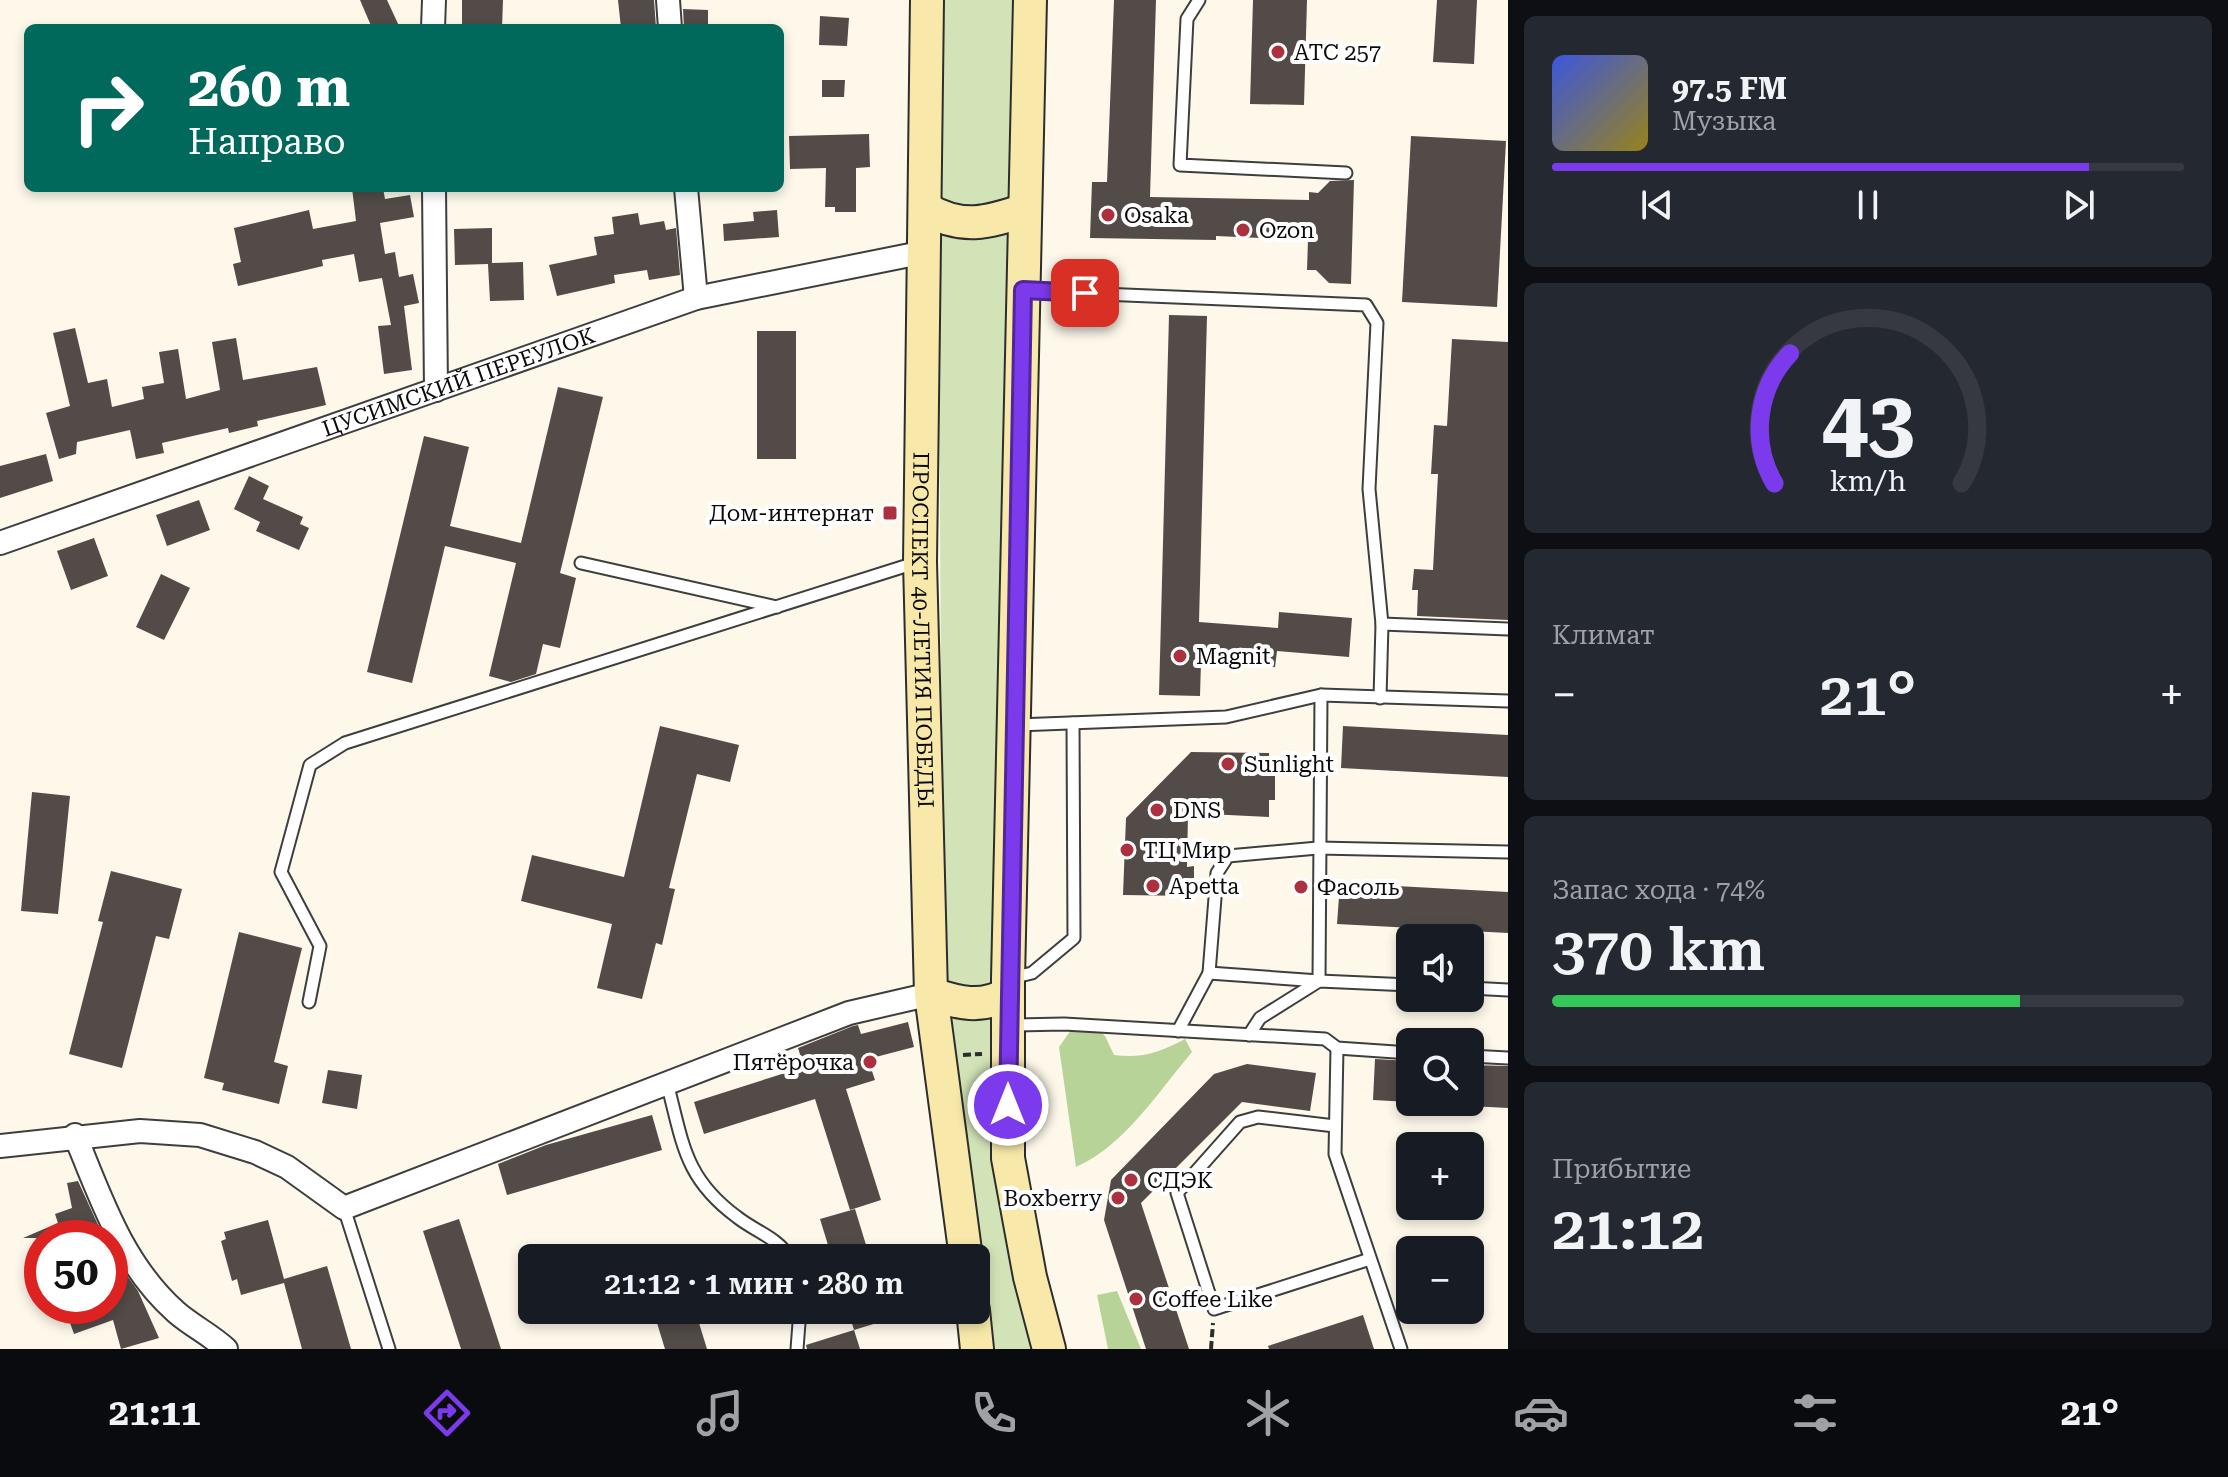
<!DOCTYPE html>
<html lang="ru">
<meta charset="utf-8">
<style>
body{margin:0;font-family:"Roboto Serif",serif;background:#242831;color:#f1f3f6;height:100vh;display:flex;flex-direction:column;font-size:30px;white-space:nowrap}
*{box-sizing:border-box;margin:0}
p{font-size:26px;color:#9ea1a6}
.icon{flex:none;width:44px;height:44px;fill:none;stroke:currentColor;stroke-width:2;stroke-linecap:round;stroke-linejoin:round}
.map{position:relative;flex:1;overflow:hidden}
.side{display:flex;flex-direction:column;gap:16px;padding:16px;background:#0d0f14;width:720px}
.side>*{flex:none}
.hud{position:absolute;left:24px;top:24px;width:760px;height:168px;border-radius:12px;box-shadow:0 4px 12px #0003;background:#00695c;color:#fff;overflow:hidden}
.controls{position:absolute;left:1396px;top:924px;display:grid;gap:16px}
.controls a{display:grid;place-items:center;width:88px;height:88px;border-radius:12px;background:#171b24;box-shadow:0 4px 12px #0003;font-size:40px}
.speed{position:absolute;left:24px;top:1220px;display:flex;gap:16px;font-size:40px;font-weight:700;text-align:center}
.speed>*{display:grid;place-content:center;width:104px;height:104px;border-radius:50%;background:#171b24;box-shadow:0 4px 12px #0003;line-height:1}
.speed .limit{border:12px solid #d22;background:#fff;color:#111}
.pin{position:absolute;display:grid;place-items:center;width:68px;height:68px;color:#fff;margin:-34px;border-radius:16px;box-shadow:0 4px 12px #0006}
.me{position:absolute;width:88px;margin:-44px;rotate:0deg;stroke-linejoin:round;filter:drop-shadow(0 0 6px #0008)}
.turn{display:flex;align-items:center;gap:28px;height:168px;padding:0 32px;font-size:36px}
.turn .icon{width:104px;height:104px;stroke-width:2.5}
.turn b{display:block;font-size:56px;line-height:68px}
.big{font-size:60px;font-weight:600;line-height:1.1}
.side .card{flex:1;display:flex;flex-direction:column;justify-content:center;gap:12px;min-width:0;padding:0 28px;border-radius:12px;background:#242831}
.side .dial{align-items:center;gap:0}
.dial svg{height:208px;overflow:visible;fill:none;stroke:#363941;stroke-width:7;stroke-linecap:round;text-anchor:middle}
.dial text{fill:#f1f3f6;stroke:none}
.song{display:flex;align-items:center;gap:24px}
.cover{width:96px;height:96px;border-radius:12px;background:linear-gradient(135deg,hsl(230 70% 55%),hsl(50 70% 35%))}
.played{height:8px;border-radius:4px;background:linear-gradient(90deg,#7c3aed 85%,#363941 85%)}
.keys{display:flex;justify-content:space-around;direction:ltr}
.heat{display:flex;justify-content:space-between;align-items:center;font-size:44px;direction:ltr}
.charge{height:12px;border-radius:6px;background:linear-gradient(90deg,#34c759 74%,#363941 0)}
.trip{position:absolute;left:518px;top:1244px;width:472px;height:80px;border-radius:12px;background:#171b24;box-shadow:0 4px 12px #0003;font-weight:600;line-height:80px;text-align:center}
.tabs{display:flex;height:128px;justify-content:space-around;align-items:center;background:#090b0e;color:#9ea1a6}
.tabs .icon{width:56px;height:56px}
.tabs .active{color:#7c3aed}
.tabs b{font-size:36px;color:#f1f3f6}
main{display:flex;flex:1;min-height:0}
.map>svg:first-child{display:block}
.green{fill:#d2e4b7}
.forest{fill:#b7d398}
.building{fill:#524b48}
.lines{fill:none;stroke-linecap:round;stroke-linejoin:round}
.lane-casing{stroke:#3e3e3e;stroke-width:15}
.street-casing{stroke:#3e3e3e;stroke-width:26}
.secondary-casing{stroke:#2d2d2d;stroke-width:36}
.path{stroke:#2d2d2d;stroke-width:4;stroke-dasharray:8 4;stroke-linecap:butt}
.lane{stroke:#fff;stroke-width:11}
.street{stroke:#fff;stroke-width:22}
.secondary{stroke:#f8e9aa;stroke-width:32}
.route-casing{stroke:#51269a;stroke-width:20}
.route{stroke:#7c3aed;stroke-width:14}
.poi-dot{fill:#ad303f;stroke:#fff;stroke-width:3}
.labels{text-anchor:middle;stroke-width:8;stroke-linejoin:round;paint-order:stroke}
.poi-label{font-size:22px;fill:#0b0b0b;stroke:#fff;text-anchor:start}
.street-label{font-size:22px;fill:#0b0b0b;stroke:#fff}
</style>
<main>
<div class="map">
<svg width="1508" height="1349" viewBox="0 0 1508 1349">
<rect width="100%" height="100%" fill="#fdf8ea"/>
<!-- green -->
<g class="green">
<polygon points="942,0 1014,0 1010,194 1003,208 990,213 937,205"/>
<polygon points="938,229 1008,233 996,970 992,982 978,988 950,985 943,972"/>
<polygon points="947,1008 997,1010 1017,1279 1032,1349 992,1349"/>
</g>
<!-- forest -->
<g class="forest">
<path d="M1093,1025l12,11 9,19c27,4 47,-3 71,-16l7,13c-34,40 -67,93 -116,115l-17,-120 12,-17z"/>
<polygon points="1117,1291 1141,1349 1108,1349 1097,1295"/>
</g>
<!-- building -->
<g class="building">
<polygon points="360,0 387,0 400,28 372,28"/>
<polygon points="462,0 503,0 502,28 462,28"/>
<polygon points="618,0 654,0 656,28 621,28"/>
<polygon points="1114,0 1156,0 1150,197 1309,200 1309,192 1318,193 1330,181 1354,180 1351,284 1329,283 1316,270 1307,270 1308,240 1216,236 1216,240 1090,238 1092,182 1107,182"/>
<polygon points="1253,0 1307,0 1304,105 1250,104"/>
<polygon points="1437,0 1477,0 1474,64 1433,62"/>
<polygon points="683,9 708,10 708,28 684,28"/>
<polygon points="820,16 849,18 847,46 819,45"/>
<polygon points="822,80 845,80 844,97 822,97"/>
<polygon points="869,134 870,167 856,168 856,212 835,212 835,207 825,207 826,168 790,169 789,136"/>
<polygon points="1411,136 1506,141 1497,307 1402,302"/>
<polygon points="352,188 383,188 385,199 410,195 414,217 380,223 385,254 395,252 399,277 413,274 419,303 404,306 412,370 384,374 378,326 391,325 382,278 359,282 354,254 322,260 323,266 238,286 233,264 241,262 234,228 309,210 313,229 356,221"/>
<polygon points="777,210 779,237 724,241 723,224 754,221 753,212"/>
<polygon points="638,213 640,225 664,221 666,230 676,228 680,275 649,280 647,270 614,275 615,283 557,296 549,265 597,255 594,237 614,234 612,217"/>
<polygon points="492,228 492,263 523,262 524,300 490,301 488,264 455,265 454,229"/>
<polygon points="1169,315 1207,316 1199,622 1278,628 1279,612 1352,618 1349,657 1277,651 1275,667 1201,662 1200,696 1159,695"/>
<polygon points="75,328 88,383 107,379 112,407 144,399 142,387 164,383 159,352 178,349 186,399 220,390 212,342 236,338 243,380 317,367 326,405 257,421 258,426 229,433 228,428 162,443 164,453 136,459 130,430 77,442 76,454 59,459 46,413 70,406 53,333"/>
<rect x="757" y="331" width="39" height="128"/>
<polygon points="1452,339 1508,342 1508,620 1417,616 1418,590 1412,590 1414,569 1433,570 1438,474 1431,474 1434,425 1447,426"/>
<polygon points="558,387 603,397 560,573 576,578 560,648 543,644 536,674 511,682 489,676 516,563 445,546 412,683 367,672 424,436 469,447 450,526 521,543"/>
<polygon points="46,454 53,481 0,498 0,466"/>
<polygon points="249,476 269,486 263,499 303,517 300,524 309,528 299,550 256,531 260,522 234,509"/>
<polygon points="199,500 210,530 167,546 156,515"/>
<polygon points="94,538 108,576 71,590 57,551"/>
<polygon points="161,574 190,588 164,640 136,627"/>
<polygon points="660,726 739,745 730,782 697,774 669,888 675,889 662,945 656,943 642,999 597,988 612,924 521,901 532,855 624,877"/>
<polygon points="1343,726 1508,735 1508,777 1341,768"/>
<polygon points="1191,752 1269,753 1269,773 1275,774 1275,800 1269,800 1269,817 1188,813 1187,867 1194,866 1194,896 1123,895 1126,818"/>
<polygon points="32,792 70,796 58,914 21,911"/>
<polygon points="111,871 182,889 169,939 156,936 122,1068 69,1054 103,922 98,921"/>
<polygon points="1340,883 1508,892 1508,933 1337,924"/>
<polygon points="239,932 302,948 274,1062 288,1066 279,1104 222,1090 224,1083 204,1078"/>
<polygon points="908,1022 914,1047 868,1059 875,1080 846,1089 881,1200 850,1210 815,1099 704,1134 694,1102 804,1067 798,1048 853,1026 858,1025 861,1034"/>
<polygon points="1375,1059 1410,1061 1410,1102 1373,1100"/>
<polygon points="1247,1064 1316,1073 1310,1111 1242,1102 1141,1203 1189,1349 1146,1349 1104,1220 1111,1180 1214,1074"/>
<polygon points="1470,1065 1508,1066 1508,1108 1470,1106"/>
<polygon points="328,1070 362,1075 357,1109 322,1103"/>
<polygon points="652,1115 662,1150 507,1195 498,1164 546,1145"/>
<polygon points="78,1181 104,1238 23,1238 58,1223 55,1214 72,1208 67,1183"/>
<polygon points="855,1209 870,1258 832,1258 820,1219"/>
<polygon points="459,1219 501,1349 461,1349 423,1231"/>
<polygon points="268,1220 284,1279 327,1266 351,1349 302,1349 284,1283 241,1295 237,1279 232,1281 221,1241 226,1239 224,1232"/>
<polygon points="118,1263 138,1291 159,1338 121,1349 113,1320 74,1334 64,1306 110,1306 110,1266"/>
<polygon points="653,1310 695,1310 707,1349 665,1349"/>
<polygon points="848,1310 906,1310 906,1314 854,1330"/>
<polygon points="1363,1315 1374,1349 1269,1349 1268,1346"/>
<polygon points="854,1330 860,1349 807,1349 806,1345"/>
</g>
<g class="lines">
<defs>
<g id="lane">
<polyline points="1199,0 1187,19 1180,165 1346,173"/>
<polyline points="1028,291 1366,305 1377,323 1369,489 1382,624 1380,698"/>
<polyline points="581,563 777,607"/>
<polyline points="1382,624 1508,629"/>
<polyline points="1017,725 1226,717 1321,695 1508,701"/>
<polyline points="1209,973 1319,981 1321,695"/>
<polyline points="1011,978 1032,973 1074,938 1073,723"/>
<polyline points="1470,988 1508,990"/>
<polyline points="309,1002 320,946 281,872 310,765 345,743 915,563"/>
<polyline points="1012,1025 1064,1024 1325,1039 1337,1048 1410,1053"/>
<polyline points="1178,1031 1209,973 1217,873 1228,856 1318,848 1508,852"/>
<polyline points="1249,1035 1260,1018 1319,981 1410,985"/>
<polyline points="1337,1048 1335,1154 1401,1349"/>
<polyline points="1470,1056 1508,1058"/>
<path d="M667,1083c16,60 17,95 70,134 19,15 40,20 53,41"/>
<polyline points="1335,1126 1258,1117 1240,1122 1177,1193 1214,1309 1370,1259"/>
<polyline points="344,1208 389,1349"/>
<polyline points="797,1349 800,1310"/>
</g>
<g id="street">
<polyline points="668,0 670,28"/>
<polyline points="433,28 434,0"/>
<polyline points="434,188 436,390"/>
<polyline points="686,188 696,298"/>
<path id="s1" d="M0,543l696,-245 229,-46"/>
<path d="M75,1135c26,64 48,130 101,177 16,14 35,23 50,37"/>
<polyline points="0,1146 140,1131 200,1135 255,1152 287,1167 344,1208 849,1013 931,994"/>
</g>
<g id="secondary">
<path id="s2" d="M927,0l-7,562 11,432 35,264"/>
<polyline points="1030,0 1008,979 1008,1158 1030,1277 1049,1349"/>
<path d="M926,209c36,21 61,14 99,1"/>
<path d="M931,994c28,9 50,15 77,0"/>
<polyline points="973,1310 977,1349"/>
</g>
</defs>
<!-- lane casing -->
<use href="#lane" class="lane-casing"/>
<!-- street casing -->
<use href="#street" class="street-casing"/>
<!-- secondary casing -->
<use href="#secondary" class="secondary-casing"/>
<!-- path -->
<g class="path">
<polyline points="963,1055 982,1054"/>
<polyline points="1211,1349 1213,1323"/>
</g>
<!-- lane -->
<use href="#lane" class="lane"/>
<!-- street -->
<use href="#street" class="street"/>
<!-- secondary -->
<use href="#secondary" class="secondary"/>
</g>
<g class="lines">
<defs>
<polyline id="route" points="1008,1105 1023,290 1085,293"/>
</defs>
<!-- route casing -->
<use href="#route" class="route-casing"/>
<!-- route -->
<use href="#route" class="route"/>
</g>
<!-- markers -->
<g class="poi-dot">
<circle cx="1278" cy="52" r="8"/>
<circle cx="1108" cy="215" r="8"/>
<circle cx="1243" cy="230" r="8"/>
<rect x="882" y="505" width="16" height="16" rx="4"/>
<circle cx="1180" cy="656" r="8"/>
<circle cx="1228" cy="764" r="8"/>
<circle cx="1157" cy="810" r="8"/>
<circle cx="1127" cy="850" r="8"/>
<circle cx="1153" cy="886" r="8"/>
<circle cx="1301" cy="887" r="8"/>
<circle cx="870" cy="1062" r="8"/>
<circle cx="1131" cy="1180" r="8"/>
<circle cx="1118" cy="1198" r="8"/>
<circle cx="1136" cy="1299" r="8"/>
</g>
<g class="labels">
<!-- poi labels -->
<g class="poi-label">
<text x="1294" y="60">АТС 257</text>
<text x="1124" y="223">Osaka</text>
<text x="1259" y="238">Ozon</text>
<text x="874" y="521" text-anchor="end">Дом-интернат</text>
<text x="1196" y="664">Magnit</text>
<text x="1244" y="772">Sunlight</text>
<text x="1173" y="818">DNS</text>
<text x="1143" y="858">ТЦ Мир</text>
<text x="1169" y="894">Apetta</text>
<text x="1317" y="895">Фасоль</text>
<text x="854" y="1070" text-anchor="end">Пятёрочка</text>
<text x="1147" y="1188">СДЭК</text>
<text x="1102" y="1206" text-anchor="end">Boxberry</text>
<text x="1152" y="1307">Coffee Like</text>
</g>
<!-- street labels -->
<g class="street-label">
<text dy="8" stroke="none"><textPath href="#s1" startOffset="486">ЦУСИМСКИЙ ПЕРЕУЛОК</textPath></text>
<text dy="8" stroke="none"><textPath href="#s2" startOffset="630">ПРОСПЕКТ 40-ЛЕТИЯ ПОБЕДЫ</textPath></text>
</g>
</g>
</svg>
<div class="controls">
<a><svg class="icon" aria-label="sound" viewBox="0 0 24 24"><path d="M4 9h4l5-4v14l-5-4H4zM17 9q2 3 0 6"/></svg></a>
<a><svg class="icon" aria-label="search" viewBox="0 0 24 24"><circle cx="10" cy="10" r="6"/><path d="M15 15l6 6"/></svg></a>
<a>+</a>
<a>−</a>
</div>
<div class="speed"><div class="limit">50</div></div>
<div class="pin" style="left:1085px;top:293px;background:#d93025"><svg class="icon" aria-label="arrive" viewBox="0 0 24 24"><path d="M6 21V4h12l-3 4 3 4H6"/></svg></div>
<svg class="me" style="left:1008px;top:1105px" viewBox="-20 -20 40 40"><circle r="17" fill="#7c3aed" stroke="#fff" stroke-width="3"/><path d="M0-11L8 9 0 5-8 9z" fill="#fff"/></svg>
<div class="trip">21:12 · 1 мин · 280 m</div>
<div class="hud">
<div class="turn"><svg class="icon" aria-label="right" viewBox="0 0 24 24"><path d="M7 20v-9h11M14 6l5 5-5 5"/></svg><div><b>260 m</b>Направо</div></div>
</div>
</div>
<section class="side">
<div class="card">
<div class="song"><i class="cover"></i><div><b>97.5 FM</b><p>Музыка</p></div></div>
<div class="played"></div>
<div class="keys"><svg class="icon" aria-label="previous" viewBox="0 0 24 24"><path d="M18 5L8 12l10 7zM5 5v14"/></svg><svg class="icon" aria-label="pause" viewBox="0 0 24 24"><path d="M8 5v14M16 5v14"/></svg><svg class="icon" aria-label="next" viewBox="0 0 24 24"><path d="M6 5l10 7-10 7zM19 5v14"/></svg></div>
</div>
<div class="card dial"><svg viewBox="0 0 100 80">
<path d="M14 69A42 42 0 1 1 86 69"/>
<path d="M14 69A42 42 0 0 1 20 19" stroke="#7c3aed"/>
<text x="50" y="56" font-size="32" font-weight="700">43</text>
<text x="50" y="72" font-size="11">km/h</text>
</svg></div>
<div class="card"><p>Климат</p>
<div class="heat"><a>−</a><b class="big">21°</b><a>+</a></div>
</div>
<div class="card"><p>Запас хода · 74%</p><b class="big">370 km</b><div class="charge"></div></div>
<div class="card"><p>Прибытие</p><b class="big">21:12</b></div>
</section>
</main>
<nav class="tabs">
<b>21:11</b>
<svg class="icon active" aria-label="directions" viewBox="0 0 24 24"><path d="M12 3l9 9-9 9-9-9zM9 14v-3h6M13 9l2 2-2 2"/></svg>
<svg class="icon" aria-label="music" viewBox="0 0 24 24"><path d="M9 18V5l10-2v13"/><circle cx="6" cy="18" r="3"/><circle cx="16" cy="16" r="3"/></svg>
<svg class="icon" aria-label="phone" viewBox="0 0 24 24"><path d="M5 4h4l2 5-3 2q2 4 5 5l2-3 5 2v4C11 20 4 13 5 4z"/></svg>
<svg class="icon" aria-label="climate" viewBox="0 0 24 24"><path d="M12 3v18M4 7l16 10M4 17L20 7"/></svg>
<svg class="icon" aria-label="car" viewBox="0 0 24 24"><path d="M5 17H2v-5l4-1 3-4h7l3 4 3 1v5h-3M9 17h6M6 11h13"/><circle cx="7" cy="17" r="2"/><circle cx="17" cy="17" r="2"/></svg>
<svg class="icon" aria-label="filters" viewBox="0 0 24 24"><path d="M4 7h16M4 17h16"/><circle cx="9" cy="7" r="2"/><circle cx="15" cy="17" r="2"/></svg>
<b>21°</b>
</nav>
